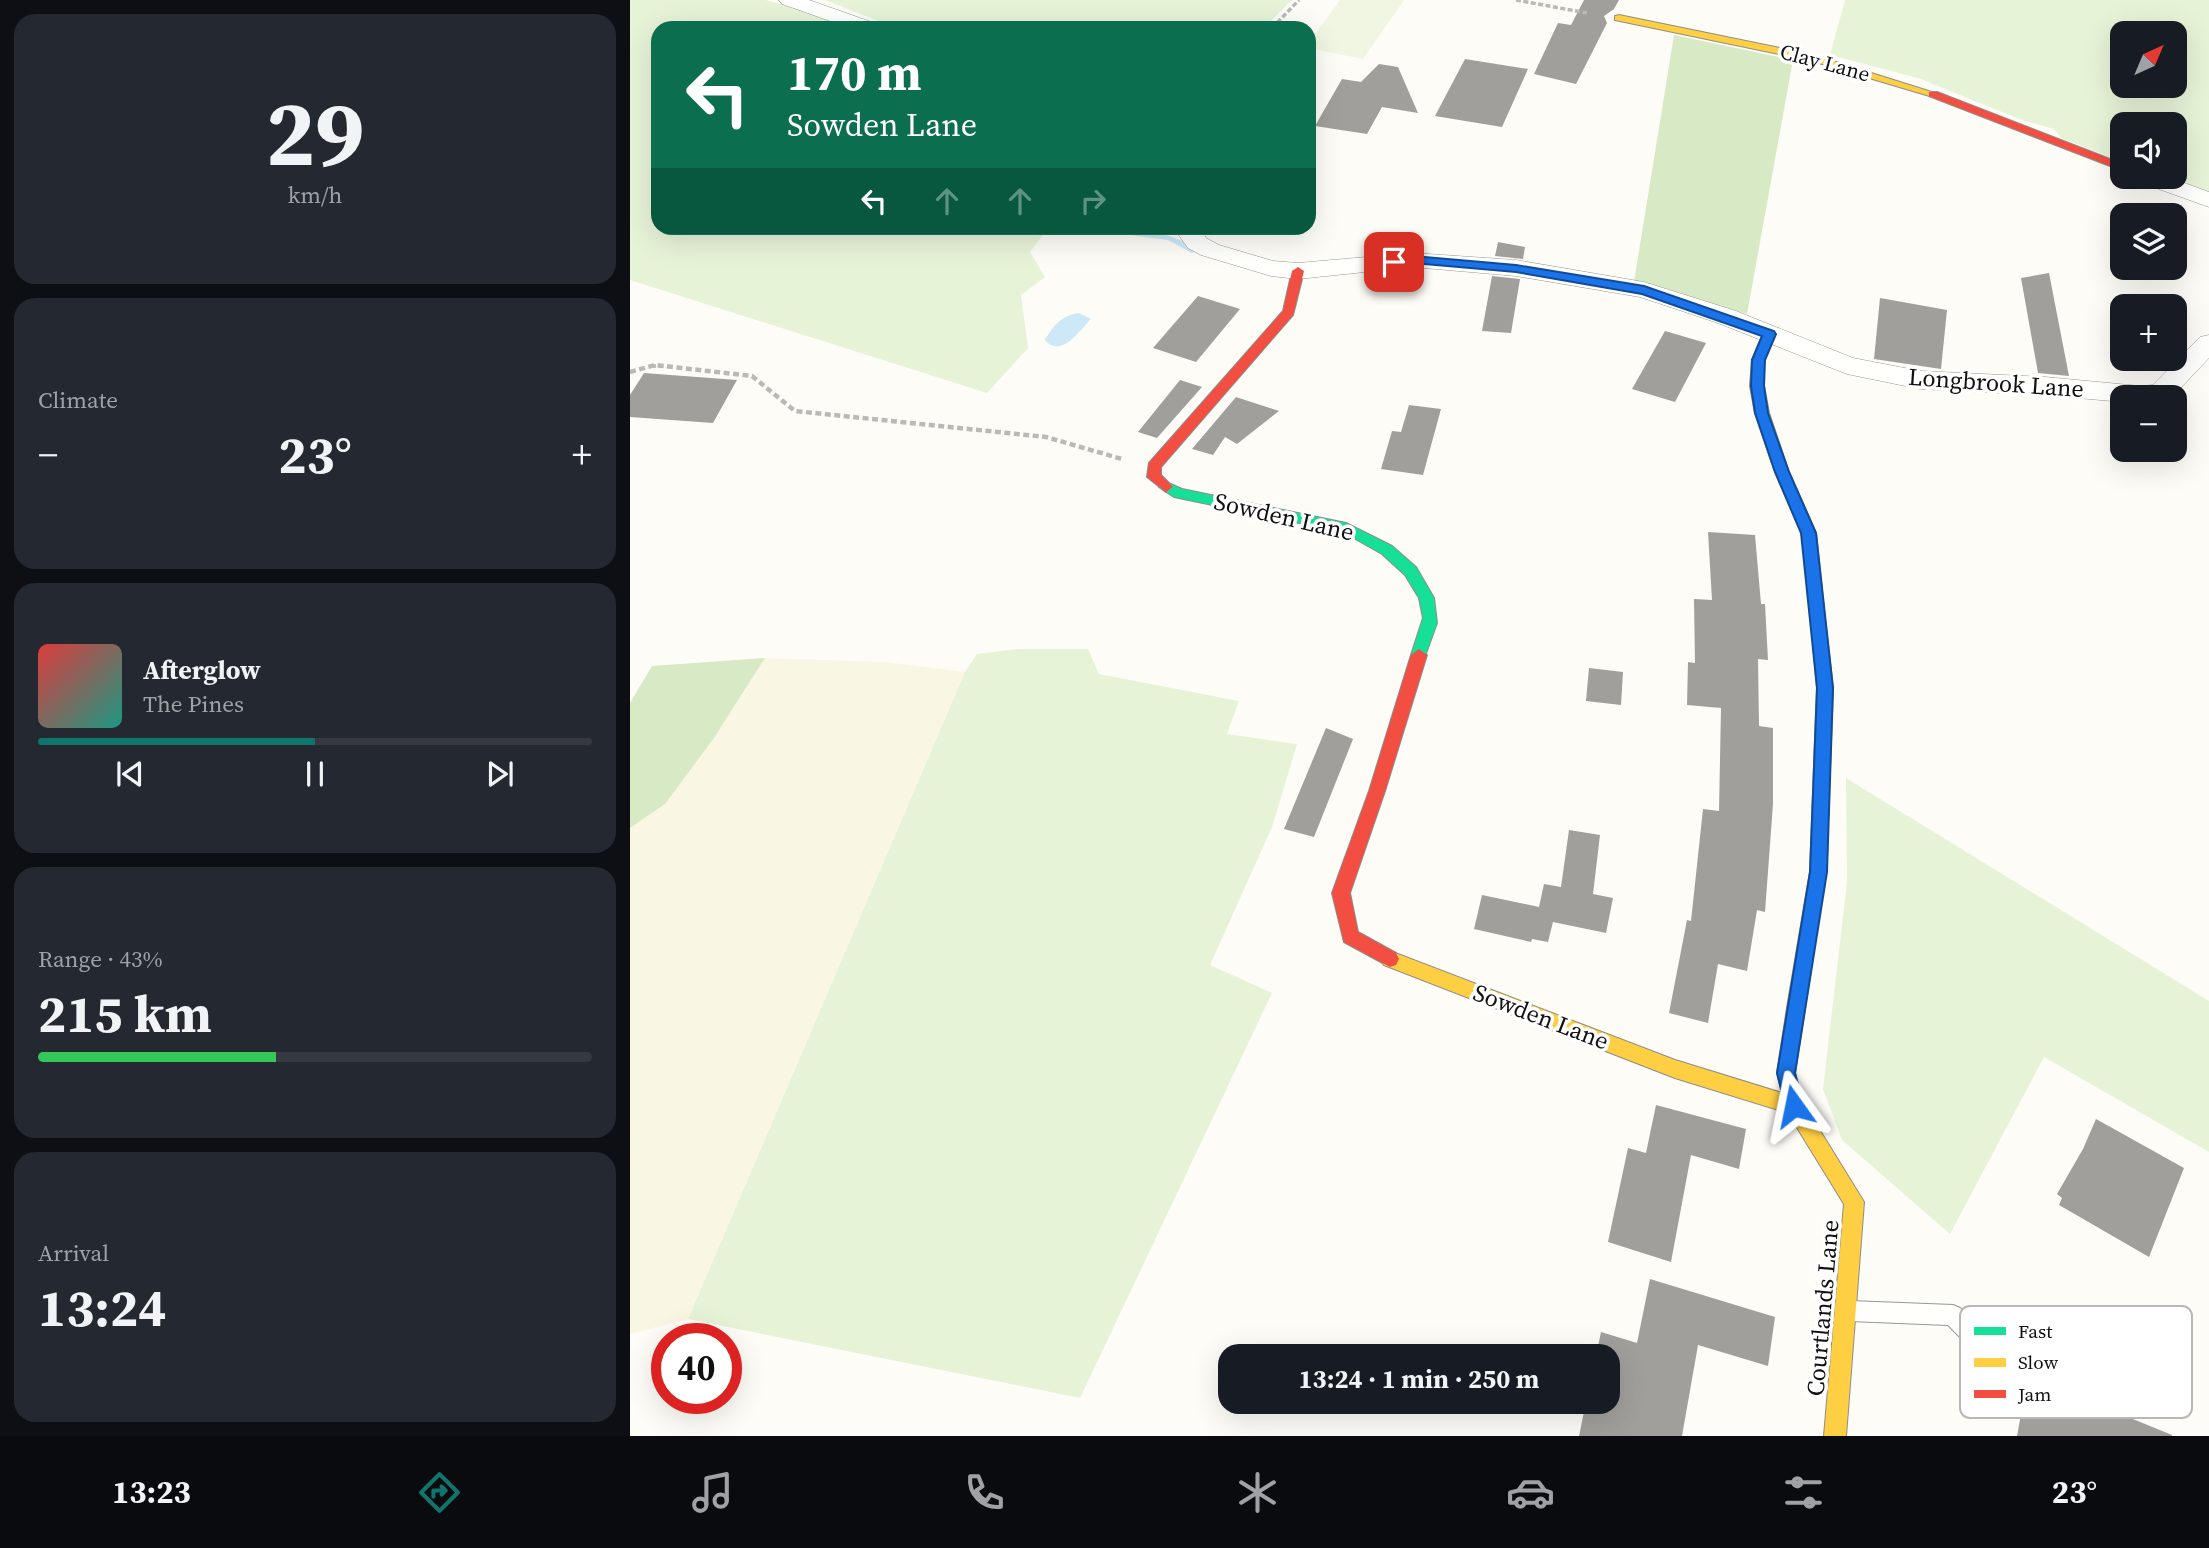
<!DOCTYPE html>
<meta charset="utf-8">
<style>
body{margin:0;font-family:"Source Serif 4",serif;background:#242831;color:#f1f3f6;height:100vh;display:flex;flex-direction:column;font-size:26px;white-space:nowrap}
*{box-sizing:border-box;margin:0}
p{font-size:23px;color:#9ea1a6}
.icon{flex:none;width:38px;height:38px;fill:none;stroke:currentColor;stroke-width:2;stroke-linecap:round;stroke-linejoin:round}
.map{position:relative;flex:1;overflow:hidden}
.panel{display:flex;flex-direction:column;gap:14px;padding:14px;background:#0d0f14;width:630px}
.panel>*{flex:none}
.guide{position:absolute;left:21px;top:21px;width:665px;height:214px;border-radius:21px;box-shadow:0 7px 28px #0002;background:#0b6e4f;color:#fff;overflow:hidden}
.needle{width:46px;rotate:44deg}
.tools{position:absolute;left:1480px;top:21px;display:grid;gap:14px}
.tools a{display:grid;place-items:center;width:77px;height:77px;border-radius:14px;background:#171b24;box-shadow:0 7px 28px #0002;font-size:35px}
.speed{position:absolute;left:21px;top:1323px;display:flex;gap:14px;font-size:35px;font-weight:700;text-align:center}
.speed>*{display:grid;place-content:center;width:91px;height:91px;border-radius:50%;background:#171b24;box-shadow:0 7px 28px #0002;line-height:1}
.speed .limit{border:10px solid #d22;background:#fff;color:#111}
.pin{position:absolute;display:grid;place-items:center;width:60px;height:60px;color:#fff;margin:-30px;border-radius:14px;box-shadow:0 4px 10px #0006}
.me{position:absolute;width:77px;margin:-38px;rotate:348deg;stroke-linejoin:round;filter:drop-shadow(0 0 5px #0008)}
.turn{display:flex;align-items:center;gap:24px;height:147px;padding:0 21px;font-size:32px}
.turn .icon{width:91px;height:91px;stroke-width:2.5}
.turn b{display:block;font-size:49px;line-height:60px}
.lanes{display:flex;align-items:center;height:66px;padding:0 21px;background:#0003;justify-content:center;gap:35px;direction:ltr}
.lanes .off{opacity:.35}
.big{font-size:52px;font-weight:700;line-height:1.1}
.panel .widget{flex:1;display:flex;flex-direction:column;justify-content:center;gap:10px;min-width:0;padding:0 24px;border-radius:21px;background:#242831}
.panel .dial{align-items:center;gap:0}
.dial b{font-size:91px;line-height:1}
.song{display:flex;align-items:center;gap:21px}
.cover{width:84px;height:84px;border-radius:10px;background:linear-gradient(135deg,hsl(0 70% 55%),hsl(170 70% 35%))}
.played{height:7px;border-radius:4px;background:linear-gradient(90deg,#0f766e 50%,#363941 50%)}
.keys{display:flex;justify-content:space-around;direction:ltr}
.heat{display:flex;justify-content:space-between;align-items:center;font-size:38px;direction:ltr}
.charge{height:10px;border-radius:5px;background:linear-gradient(90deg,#34c759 43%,#363941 0)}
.trip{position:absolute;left:588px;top:1344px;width:402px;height:70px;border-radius:21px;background:#171b24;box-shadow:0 7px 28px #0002;font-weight:700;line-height:70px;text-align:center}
.menu{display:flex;height:112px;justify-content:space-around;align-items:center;background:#090b0e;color:#9ea1a6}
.menu .icon{width:49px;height:49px}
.menu .current{color:#0f766e}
.menu b{font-size:32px;color:#f1f3f6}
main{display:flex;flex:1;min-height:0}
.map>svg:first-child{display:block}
.farmland{fill:#f9f7e4}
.green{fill:#e7f3d7;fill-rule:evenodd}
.forest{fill:#d8eac5}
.pitch{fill:#f0f6e1}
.water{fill:#cde8f7}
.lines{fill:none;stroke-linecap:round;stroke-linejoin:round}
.stream{fill:#cde8f7;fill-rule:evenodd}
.building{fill:#a19f9c}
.lane-casing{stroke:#979795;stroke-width:2}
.street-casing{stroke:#979795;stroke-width:1}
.fast-casing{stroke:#8e8d8b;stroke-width:2}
.slow-casing{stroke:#8e8d8b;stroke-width:2}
.jam-casing{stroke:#8e8d8b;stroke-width:2}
.path-far1{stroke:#b9b9b8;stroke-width:3.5;stroke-dasharray:5 2.5;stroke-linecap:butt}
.path{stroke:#b9b9b8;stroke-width:4.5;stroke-dasharray:6 3.5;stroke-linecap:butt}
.lane{fill:#fffffe;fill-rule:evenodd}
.street{fill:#fffffe;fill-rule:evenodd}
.fast{fill:#16e098;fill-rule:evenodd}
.slow{fill:#ffcf43;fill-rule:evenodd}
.jam{fill:#f24e42;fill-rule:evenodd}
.route{fill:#1a73e8;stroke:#114b97;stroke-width:2}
.labels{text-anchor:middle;stroke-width:7;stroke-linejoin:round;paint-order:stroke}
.far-street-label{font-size:21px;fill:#111;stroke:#fff}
.street-label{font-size:24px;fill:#111;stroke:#fff}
.key{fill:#fff;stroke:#b8b8b8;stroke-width:2}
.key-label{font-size:19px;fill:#111}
</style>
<main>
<section class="panel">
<div class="widget dial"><b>29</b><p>km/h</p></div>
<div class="widget"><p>Climate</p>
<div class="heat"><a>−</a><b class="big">23°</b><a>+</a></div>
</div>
<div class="widget">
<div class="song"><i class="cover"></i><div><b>Afterglow</b><p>The Pines</p></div></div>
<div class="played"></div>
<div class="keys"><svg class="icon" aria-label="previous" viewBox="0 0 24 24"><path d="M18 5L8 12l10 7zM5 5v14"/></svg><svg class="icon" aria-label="pause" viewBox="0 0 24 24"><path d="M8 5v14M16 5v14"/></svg><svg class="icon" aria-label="next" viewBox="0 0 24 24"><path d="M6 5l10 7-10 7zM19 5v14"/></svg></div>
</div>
<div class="widget"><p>Range · 43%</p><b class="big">215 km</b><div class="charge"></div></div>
<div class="widget"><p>Arrival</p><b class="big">13:24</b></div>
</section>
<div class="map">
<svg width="1579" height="1436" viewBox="0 0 1579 1436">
<rect width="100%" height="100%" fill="#fdfcf7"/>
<!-- farmland -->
<polygon class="farmland" points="135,658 256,662 335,672 58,1319 0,1334 0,828 35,803 84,738"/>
<!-- green -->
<g class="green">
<polygon points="0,0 136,0 186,14 219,28 28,28 28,228 418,228 400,252 415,277 391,295 398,348 357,393 0,280"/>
<polygon points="195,0 662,0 634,28 266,28"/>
<path d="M1215,0h364v195l-48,-18h14v-53h-52v38l-62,-24 -7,-9 -32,-9 -104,-42 -88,-23zM1493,33h52v53h-52z"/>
<polygon points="388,649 458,649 469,674 609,701 597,734 667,744 642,827 580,965 642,993 450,1398 58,1319 335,672 347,654"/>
<polygon points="1216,778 1579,1001 1579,1152 1414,1057 1320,1234 1212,1140 1193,1089 1217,882"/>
</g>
<!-- forest -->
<g class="forest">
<polygon points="1044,35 1163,60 1117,314 1004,282"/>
<polygon points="135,658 84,738 35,804 0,828 0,703 22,666"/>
</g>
<!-- pitch -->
<polygon class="pitch" points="710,0 774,0 733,59 679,48 679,43"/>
<!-- water -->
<path class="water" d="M449,313l12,6c-12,12 -30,40 -46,21 8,-14 17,-25 34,-27z"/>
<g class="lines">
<!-- stream -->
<path class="stream" d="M464,228c29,-3 80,3 103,22l-5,3 -24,-13 -69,-9z"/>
</g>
<!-- building -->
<g class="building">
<polygon points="954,0 989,0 984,9 974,16 977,23 946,84 904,74 928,23 941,25"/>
<polygon points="835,59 898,69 872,127 805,116"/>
<polygon points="749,64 768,67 788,113 752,107 737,134 685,126 712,79 731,82"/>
<polygon points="868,242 895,247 893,259 865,256"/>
<polygon points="1419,273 1439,376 1408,373 1391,278"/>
<polygon points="862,276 890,279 881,333 852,331"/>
<polygon points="568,296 610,309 566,362 523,348"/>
<polygon points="1250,298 1317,310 1311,369 1244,359"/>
<polygon points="1035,331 1076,343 1045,402 1002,389"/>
<polygon points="14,373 107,380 83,423 0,417 0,395"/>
<polygon points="550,380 572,387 527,438 508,432"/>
<polygon points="606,397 649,411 607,444 595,437 583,455 562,449"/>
<polygon points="779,405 811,409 793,475 751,469 762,431 771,432"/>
<polygon points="1078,532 1125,535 1131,604 1135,604 1138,660 1128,659 1129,726 1143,728 1143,804 1135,912 1127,910 1117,971 1088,964 1078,1023 1039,1013 1057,920 1061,921 1073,809 1089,811 1091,708 1057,705 1058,662 1065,663 1064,599 1082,600"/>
<polygon points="959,668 993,672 991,705 956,701"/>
<polygon points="696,728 723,739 684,837 654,829"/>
<polygon points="939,830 970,835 963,894 983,898 976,933 923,922 918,942 902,939 901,942 844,929 852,895 909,907 914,884 931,887"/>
<polygon points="1026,1105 1116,1129 1109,1169 1061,1155 1041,1262 978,1242 998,1148 1016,1153"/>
<polygon points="1466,1119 1554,1168 1519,1257 1429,1205 1432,1198 1427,1194 1453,1149"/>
<polygon points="1020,1279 1145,1317 1138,1366 1068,1345 1052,1436 949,1436 956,1402 978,1402 978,1356 966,1356 971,1332 1007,1343"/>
<polygon points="1398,1376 1542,1435 1542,1436 1387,1436"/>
</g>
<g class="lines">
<defs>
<path id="lane" d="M1220,1301l103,4 7,3 51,53 3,7c-6,14 -19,39 -33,45l-7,-4 -4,-7 21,-33 -43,-44 -98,-4 -7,-3 -3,-7 3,-7z"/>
<g id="street">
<polygon points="149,0 179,0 247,24 250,28 220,28 152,4"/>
<polygon points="1506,177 1538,177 1579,192 1579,207 1509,182"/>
<polygon points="547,228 571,228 576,238 589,245 643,261 668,263 783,253 886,260 1014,282 1106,311 1223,358 1290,371 1415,377 1510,386 1523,385 1570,337 1579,335 1579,358 1542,397 1493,397 1493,402 1415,395 1290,389 1217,374 1088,323 1010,297 886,276 783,267 668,279 641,276 571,255 558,248 548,234"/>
</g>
<g id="fast">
<polygon points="1139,330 1145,334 1134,360 1134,386 1139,413 1159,472 1186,533 1194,610 1187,616 1180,610 1172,533 1145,472 1125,413 1120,386 1122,360 1133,334"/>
<polygon points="536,482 552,489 716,523 762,546 786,567 804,598 807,623 794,659 789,661 781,655 793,618 789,598 775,575 752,554 713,532 544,497 529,487"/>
</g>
<g id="slow">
<polygon points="989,15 1184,55 1308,94 1303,97 1182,61 985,20 985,16"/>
<polygon points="760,951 1045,1060 1152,1093 1147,1073 1157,1008 1160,1002 1166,1000 1172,1002 1175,1008 1165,1073 1173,1103 1234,1202 1216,1436 1194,1436 1214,1204 1158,1113 1045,1078 754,965 751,959 754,953"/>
</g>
<g id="jam">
<polygon points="1299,92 1307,92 1493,164 1493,171 1299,96"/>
<polygon points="668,267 674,271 663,315 531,467 531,475 543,487 536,492 517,477 519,463 653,311 662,271"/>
<polygon points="1187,604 1194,610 1203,688 1196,872 1175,1008 1172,1014 1166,1016 1160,1014 1157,1008 1180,872 1187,688 1180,610"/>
<polygon points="789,649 797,655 755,791 720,893 728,932 766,953 769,959 766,965 760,967 714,942 702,893 739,791 781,655"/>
</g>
</defs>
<!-- lane casing -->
<use href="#lane" class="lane-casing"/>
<!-- street casing -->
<use href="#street" class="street-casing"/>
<!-- fast casing -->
<use href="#fast" class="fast-casing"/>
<!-- slow casing -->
<use href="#slow" class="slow-casing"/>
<!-- jam casing -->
<use href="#jam" class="jam-casing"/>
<!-- path-far1 -->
<g class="path-far1">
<polyline points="886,0 957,13"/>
<polyline points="642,28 669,0"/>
<polyline points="21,366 36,366"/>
</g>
<!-- path -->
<polyline class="path" points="0,372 25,365 122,376 165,411 416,437 492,459"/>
<!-- lane -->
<use href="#lane" class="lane"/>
<!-- street -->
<use href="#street" class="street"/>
<!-- fast -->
<use href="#fast" class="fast"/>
<!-- slow -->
<use href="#slow" class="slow"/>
<!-- jam -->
<use href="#jam" class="jam"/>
</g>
<!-- route -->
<polygon class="route" points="783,256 886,265 1014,286 1144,331 1146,334 1135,360 1134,386 1138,413 1159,472 1186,533 1203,688 1197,872 1165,1073 1173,1106 1170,1112 1164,1115 1157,1112 1147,1073 1180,872 1187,688 1171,533 1145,472 1125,413 1121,386 1122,360 1132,336 1012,294 886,272 783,263 764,266 757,262 764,258"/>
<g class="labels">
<!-- far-street labels -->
<g class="far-street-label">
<text transform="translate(1195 63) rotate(15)" y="7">Clay Lane</text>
</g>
<!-- street labels -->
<g class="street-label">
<text transform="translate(1366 383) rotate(4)" y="8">Longbrook Lane</text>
<text transform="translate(654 517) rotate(13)" y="8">Sowden Lane</text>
<text transform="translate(911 1017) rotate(21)" y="8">Sowden Lane</text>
<text transform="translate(1193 1308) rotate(-85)" y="8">Courtlands Lane</text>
</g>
</g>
<!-- legend -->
<rect x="1330" y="1306" width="232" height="112" rx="10" class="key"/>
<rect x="1344" y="1327" width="32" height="8" fill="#16e098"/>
<rect x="1344" y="1358" width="32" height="9" fill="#ffcf43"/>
<rect x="1344" y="1390" width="32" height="8" fill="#f24e42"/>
<g class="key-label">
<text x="1388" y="1338">Fast</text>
<text x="1388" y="1369">Slow</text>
<text x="1388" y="1401">Jam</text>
</g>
</svg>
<div class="tools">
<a><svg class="needle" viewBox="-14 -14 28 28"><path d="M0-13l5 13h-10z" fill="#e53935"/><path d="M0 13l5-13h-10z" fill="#9ea1a6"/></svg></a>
<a><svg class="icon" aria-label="sound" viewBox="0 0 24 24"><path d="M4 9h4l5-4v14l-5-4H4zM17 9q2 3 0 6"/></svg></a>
<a><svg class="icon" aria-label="layers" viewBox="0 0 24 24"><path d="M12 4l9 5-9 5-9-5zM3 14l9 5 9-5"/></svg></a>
<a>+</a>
<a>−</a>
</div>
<div class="speed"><div class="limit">40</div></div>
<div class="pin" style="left:764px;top:262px;background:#d93025"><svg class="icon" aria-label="arrive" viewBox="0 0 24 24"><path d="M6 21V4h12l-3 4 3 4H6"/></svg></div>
<svg class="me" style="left:1164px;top:1106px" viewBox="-20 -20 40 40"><path d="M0-17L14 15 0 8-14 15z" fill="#1a73e8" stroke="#fff" stroke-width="4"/></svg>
<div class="trip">13:24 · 1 min · 250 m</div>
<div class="guide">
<div class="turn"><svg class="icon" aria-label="left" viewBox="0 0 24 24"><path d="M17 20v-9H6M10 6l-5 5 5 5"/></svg><div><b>170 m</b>Sowden Lane</div></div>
<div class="lanes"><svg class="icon" aria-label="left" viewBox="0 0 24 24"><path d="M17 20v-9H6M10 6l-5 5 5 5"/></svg><svg class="icon off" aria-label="ahead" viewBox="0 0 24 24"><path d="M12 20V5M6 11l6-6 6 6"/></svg><svg class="icon off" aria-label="ahead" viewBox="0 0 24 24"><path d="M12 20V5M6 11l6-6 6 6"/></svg><svg class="icon off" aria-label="right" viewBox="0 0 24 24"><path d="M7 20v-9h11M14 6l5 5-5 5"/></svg></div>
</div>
</div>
</main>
<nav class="menu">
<b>13:23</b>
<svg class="icon current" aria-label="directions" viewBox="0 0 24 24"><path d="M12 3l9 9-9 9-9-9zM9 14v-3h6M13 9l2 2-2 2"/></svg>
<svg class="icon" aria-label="music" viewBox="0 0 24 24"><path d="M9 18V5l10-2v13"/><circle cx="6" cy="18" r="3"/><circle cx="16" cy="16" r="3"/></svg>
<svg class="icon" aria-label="phone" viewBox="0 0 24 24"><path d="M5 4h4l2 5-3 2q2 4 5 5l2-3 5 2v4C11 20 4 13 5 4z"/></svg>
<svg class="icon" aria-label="climate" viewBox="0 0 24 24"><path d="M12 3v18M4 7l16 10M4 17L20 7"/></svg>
<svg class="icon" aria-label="car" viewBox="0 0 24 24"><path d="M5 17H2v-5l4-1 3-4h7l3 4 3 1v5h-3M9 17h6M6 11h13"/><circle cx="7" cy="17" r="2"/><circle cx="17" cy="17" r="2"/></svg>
<svg class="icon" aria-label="filters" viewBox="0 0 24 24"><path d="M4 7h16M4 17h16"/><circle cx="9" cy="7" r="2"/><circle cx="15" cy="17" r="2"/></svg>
<b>23°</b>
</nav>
